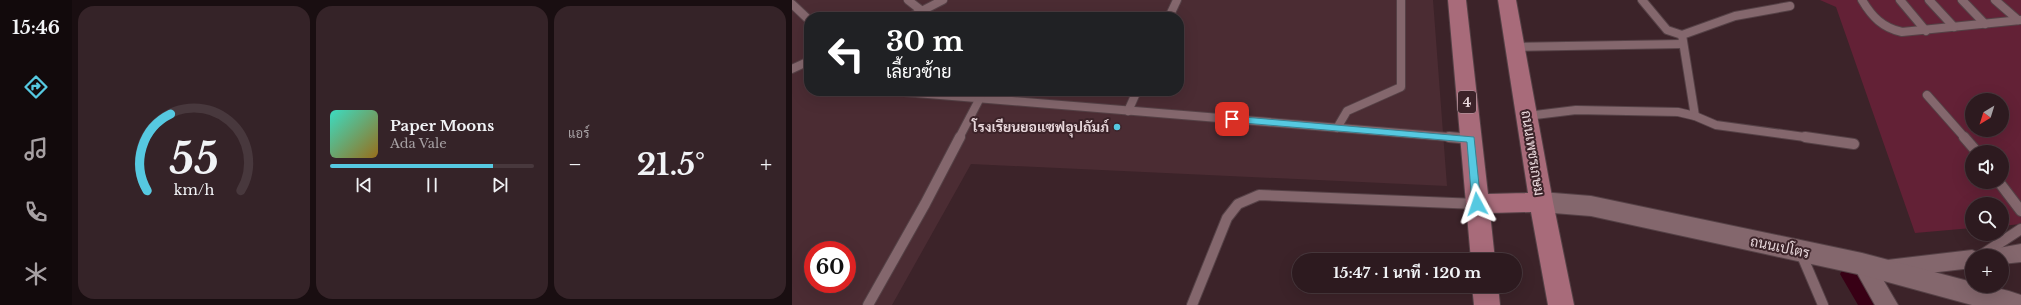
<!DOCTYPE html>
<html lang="th">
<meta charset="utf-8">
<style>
body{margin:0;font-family:"Libre Baskerville",Sarabun,serif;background:#352328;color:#f1f3f6;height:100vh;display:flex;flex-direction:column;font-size:15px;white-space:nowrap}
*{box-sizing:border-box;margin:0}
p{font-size:13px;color:#a7a1a4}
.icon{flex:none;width:22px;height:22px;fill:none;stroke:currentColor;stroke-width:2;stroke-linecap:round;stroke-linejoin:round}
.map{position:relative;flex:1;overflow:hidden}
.details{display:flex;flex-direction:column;gap:6px;padding:6px;background:#190e11;width:720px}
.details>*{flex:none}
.guide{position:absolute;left:12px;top:12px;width:380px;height:84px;border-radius:16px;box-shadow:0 4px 16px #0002,0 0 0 1px #48383d;background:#202124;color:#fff;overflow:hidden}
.needle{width:26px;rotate:218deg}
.fabs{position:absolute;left:1173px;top:93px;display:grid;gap:8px}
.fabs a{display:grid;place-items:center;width:44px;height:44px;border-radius:50%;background:#2d1a1f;box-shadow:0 4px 16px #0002,0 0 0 1px #48383d;font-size:20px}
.speed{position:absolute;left:12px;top:241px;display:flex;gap:8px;font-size:20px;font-weight:700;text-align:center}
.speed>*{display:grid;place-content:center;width:52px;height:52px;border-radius:50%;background:#2d1a1f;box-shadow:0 4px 16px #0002,0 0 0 1px #48383d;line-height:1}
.speed .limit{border:6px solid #d22;background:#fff;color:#111}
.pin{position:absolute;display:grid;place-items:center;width:34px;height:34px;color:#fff;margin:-17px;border-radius:8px;box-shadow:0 2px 6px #0006}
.me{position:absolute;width:44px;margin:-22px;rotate:355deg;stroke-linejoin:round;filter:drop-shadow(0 0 3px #0008)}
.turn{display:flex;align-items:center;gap:14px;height:84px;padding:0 16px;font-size:18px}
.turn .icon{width:52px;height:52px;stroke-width:2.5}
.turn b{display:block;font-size:28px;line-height:34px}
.big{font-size:30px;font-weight:700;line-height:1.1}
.details .card{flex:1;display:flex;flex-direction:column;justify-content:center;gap:6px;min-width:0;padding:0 14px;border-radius:16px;background:#352328}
.details .dial{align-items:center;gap:0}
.dial svg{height:104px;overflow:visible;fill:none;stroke:#48383d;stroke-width:7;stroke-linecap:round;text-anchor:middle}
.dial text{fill:#f1f3f6;stroke:none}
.song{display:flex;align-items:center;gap:12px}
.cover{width:48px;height:48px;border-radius:6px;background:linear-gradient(135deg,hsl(170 70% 55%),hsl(40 70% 35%))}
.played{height:4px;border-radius:2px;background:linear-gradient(90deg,#56c9e1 80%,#48383d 80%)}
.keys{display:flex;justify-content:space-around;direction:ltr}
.heat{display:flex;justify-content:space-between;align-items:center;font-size:22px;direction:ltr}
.details .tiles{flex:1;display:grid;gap:6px;grid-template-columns:repeat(3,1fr)}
.trip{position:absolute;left:500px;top:253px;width:230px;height:40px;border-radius:20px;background:#2d1a1f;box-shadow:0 4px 16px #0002,0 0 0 1px #48383d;font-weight:700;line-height:40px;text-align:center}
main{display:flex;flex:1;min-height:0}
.dock{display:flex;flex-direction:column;width:72px;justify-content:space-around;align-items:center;background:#120a0c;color:#a7a1a4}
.dock .icon{width:28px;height:28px}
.dock .selected{color:#56c9e1}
.dock b{font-size:18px;color:#f1f3f6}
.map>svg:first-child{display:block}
.built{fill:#4b2c33;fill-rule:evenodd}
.green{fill:#632136;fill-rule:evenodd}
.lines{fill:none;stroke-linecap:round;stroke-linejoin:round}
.canal{fill:#380015;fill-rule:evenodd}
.service-far1-casing{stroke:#554146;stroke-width:10}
.service-casing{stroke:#554146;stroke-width:12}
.minor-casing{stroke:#554146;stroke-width:2}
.tertiary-casing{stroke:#554146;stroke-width:2}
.primary-casing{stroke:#554146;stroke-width:2}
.service-far1{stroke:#84676d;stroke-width:8}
.service{stroke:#84676d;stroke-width:10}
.minor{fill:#84676d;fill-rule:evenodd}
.tertiary{fill:#84676d;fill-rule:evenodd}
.primary{fill:#a86b7a;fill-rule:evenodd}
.route{fill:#56c9e1;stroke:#388392}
.poi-dot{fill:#56c9e1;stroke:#3c2329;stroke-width:1.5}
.labels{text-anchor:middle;stroke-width:4;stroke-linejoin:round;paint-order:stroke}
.shield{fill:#3c2329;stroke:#b4a1a6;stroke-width:1}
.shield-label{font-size:13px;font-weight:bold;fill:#e8d7db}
.poi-label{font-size:14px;font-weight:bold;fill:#e8d7db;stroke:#3c2329;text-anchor:end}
.street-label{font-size:14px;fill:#e8d7db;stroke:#3c2329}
</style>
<main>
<nav class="dock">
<b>15:46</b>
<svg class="icon selected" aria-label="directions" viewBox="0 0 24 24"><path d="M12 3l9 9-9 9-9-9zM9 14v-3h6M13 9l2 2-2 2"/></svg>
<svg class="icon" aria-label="music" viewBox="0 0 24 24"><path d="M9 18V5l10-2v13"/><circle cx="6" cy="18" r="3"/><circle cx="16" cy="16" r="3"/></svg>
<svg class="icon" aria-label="phone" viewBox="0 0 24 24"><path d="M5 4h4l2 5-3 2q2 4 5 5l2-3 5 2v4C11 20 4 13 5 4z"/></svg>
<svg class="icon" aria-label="climate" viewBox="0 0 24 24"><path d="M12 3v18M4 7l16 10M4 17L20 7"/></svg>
</nav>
<section class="details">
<div class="tiles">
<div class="card dial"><svg viewBox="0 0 100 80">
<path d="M14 69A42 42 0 1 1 86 69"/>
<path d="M14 69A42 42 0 0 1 32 10" stroke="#56c9e1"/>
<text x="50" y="56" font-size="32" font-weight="700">55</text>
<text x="50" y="72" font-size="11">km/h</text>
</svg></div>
<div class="card">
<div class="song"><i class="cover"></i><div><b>Paper Moons</b><p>Ada Vale</p></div></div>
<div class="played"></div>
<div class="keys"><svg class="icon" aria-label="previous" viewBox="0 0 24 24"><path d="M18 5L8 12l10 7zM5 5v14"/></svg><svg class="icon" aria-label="pause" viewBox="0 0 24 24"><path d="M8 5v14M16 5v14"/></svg><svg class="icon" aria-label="next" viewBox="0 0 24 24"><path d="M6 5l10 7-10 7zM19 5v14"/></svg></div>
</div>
<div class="card"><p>แอร์</p>
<div class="heat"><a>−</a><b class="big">21.5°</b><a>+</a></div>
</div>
</div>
</section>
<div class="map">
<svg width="1229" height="305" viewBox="0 0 1229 305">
<rect width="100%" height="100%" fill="#3c2329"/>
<!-- built -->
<path class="built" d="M0,0h641l14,186 -476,-22 -79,141h-100zM17,17h370v74h-370zM21,250h34v34h-34z"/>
<!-- green -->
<path class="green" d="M1028,0h201v224l-19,2v-22h-30v24l-57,5 -79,-226zM1180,100h30v30h-30zM1180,152h30v30h-30z"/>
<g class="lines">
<!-- canal -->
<polygon class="canal" points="1090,261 1098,264 1101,271 1098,278 1078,282 1091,305 1066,305 1048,274 1052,267 1060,264"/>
<defs>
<g id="service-far1">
<polyline points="116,0 130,11"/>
<polyline points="850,0 875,30 890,35"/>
<path d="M1070,0c10,17 21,28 40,32l119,-12"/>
<polyline points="1108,0 1134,31"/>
<polyline points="1137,0 1162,27"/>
<polyline points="1170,0 1193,24"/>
<polyline points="1203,0 1226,20"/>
<polyline points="0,4 17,20"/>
<polyline points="118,17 151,0"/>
<polyline points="377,17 385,0"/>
<polyline points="723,47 890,44"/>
<polyline points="0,69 17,61"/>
<polyline points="100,91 669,138"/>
<polyline points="1135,95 1173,138"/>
<polyline points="336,111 345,91"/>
<polyline points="735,116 784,110 886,112 903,116 890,35 943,16 998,6"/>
<polyline points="903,116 924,125 1020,138"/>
<polyline points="545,128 555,111 609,87 609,0"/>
<polyline points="167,138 188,98"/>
</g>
<g id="service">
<polyline points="657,137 679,139"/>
<polyline points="1013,137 1062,144"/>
<polyline points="1172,137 1185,152"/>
<polyline points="1207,182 1229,211"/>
<polyline points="1008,251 1031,305"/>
<polyline points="1188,256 1229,229"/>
<polyline points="76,305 133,204 168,137"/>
<polyline points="400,305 435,218 446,204 467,195 685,204"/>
</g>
<g id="minor">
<polygon points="1229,244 1229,262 1210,264 1210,256 1192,256 1195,250"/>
<path d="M1180,250l7,3 2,3h-9v12l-85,10 -6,-2 17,29h-23l-23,-41 3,-6c13,-5 16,3 23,13l2,-8 7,-3z"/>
</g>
<path id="tertiary" d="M749,192l50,4 271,57 110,29v4c17,0 33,3 49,9v10h-49l-110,-30 -271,-59 -50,-4 -8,-3 -4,-7 4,-7z"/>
<g id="primary">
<polygon points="656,0 674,0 696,194 736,193 706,0 724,0 761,202 782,305 756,305 739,212 698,213 703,260 679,260"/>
<polygon points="680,286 706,286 708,305 682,305"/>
</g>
</defs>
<!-- service-far1 casing -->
<use href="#service-far1" class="service-far1-casing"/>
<!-- service casing -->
<use href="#service" class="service-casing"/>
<!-- minor casing -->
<use href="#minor" class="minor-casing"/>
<!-- tertiary casing -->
<use href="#tertiary" class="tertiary-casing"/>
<!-- primary casing -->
<use href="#primary" class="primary-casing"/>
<!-- service-far1 -->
<use href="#service-far1" class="service-far1"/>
<!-- service -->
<use href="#service" class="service"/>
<!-- minor -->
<use href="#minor" class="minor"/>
<!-- tertiary -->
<use href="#tertiary" class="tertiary"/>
<!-- primary -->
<use href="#primary" class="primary"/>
</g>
<!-- route -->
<polygon class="route" points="440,116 682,137 689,204 685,208 680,204 675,142 440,122 435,119"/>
<!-- markers -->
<circle class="poi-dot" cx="325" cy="127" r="4"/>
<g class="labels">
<!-- shield labels -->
<rect class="shield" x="666" y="91" width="18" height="22" rx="3"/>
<g class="shield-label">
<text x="675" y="107">4</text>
</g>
<!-- poi labels -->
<g class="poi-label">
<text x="317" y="132">โรงเรียนยอแซฟอุปถัมภ์</text>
</g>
<!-- street labels -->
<g class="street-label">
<text transform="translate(741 153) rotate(81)" y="5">ถนนเพชรเกษม</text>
<text transform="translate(988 247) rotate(12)" y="5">ถนนเปโตร</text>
</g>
</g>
</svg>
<div class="fabs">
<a><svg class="needle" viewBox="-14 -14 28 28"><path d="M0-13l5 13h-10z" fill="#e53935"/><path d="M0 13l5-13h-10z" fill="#a7a1a4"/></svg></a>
<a><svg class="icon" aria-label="sound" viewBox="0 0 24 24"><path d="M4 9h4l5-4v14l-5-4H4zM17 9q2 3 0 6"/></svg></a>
<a><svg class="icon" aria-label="search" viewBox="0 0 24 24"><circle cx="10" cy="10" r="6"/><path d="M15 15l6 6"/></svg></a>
<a>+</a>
</div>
<div class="speed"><div class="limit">60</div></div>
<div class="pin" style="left:440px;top:119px;background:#d93025"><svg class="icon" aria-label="arrive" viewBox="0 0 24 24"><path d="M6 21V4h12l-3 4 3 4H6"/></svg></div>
<svg class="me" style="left:685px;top:204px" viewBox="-20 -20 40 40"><path d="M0-17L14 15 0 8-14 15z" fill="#56c9e1" stroke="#fff" stroke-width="4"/></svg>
<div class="trip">15:47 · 1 นาที · 120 m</div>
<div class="guide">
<div class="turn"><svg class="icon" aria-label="left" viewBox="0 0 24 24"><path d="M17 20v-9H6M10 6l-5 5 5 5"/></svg><div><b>30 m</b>เลี้ยวซ้าย</div></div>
</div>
</div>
</main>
